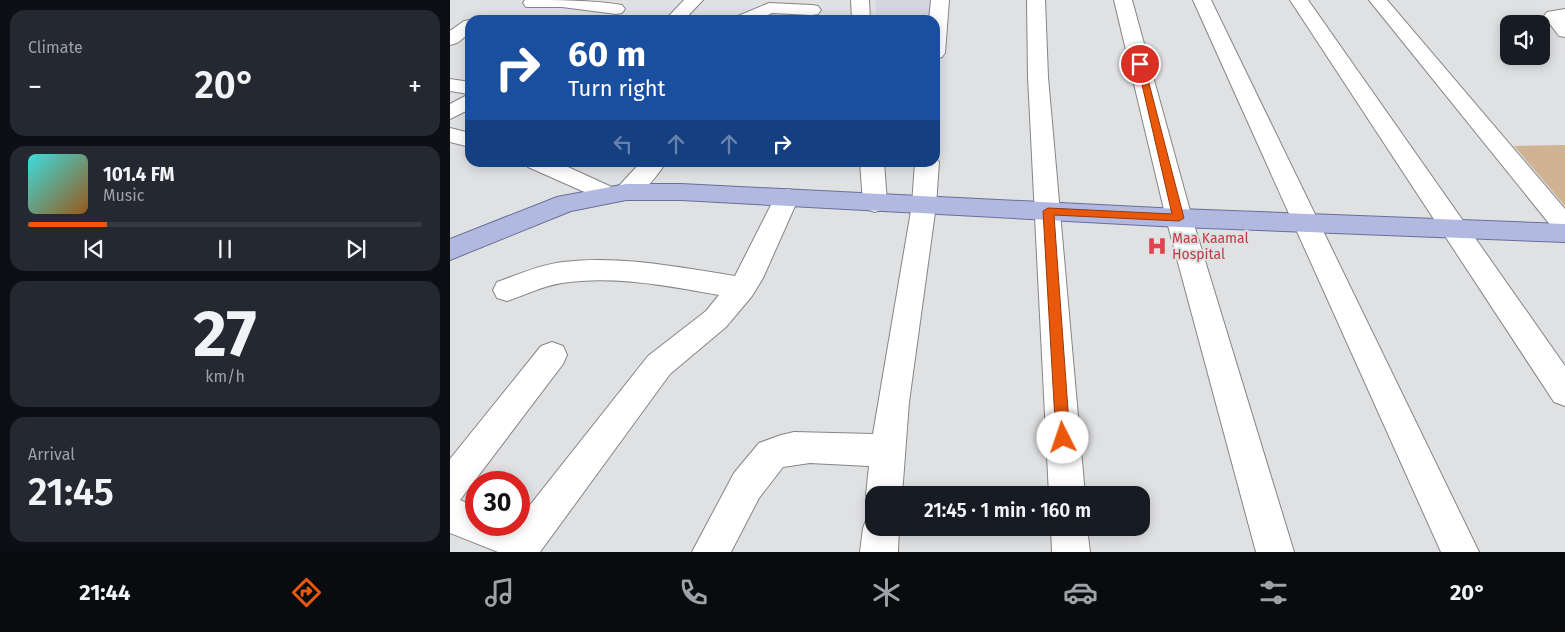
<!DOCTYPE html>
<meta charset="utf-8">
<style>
body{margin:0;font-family:"Fira Sans",sans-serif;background:#242831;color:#f1f3f6;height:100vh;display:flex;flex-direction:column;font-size:19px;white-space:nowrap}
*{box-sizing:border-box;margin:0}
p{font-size:16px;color:#9ea1a6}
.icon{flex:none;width:28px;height:28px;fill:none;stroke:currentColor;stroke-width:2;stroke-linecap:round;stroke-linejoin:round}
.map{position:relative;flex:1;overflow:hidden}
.side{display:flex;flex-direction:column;gap:10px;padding:10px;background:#0d0f14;width:450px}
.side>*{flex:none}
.hud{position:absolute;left:15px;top:15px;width:475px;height:152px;border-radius:15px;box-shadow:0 2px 12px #0003;background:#1a4fa0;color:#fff;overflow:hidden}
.fabs{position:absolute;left:1050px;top:15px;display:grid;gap:10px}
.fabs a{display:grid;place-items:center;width:50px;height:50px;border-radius:10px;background:#171b24;box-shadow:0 2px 12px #0003;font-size:25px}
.speed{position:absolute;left:15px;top:471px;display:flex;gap:10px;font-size:25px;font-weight:700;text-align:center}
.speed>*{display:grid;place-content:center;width:65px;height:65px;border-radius:50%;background:#171b24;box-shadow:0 2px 12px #0003;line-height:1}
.speed .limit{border:8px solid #d22;background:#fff;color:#111}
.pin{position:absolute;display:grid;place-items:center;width:42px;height:42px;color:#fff;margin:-21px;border:2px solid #fff;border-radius:50%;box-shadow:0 1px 5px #0007}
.me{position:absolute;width:55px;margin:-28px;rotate:356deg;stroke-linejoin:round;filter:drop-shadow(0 0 4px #0008)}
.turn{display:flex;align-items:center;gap:18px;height:105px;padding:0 20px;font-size:22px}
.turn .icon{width:65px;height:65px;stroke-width:2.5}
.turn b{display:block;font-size:35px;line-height:42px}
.lanes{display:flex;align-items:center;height:48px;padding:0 20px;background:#0003;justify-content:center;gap:25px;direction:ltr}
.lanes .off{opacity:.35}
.big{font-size:38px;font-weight:600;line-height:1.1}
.side .tile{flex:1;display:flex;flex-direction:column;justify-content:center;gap:8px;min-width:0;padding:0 18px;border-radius:15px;background:#242831}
.side .dial{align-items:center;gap:0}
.dial b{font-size:65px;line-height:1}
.song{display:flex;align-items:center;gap:15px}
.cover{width:60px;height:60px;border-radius:8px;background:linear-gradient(135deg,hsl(180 70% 55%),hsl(30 70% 35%))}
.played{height:5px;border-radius:2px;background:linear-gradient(90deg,#ea580c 20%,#363941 20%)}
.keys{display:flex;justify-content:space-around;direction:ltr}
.heat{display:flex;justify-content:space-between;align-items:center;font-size:28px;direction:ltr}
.trip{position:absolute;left:415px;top:486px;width:285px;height:50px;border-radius:15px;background:#171b24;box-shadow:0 2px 12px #0003;font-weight:600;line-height:50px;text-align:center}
.tab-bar{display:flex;height:80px;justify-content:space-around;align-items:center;background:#090b0e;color:#9ea1a6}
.tab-bar .icon{width:35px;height:35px}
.tab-bar .current{color:#ea580c}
.tab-bar b{font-size:22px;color:#f1f3f6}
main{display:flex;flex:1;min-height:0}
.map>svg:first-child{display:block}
.built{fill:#d4d7e1}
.building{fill:#d0b392}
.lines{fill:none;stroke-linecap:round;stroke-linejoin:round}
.minor-casing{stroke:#848587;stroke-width:2}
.major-casing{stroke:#686f99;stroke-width:2}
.minor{fill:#fff;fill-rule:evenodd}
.major{fill:#b2b9e0;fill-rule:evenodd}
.route{fill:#ea580c;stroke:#983908}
.labels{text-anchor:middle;stroke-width:4;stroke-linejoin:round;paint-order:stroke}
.health-label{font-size:14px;fill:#be3a42;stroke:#e0e1e3;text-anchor:start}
</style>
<main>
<section class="side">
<div class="tile"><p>Climate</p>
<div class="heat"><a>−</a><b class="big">20°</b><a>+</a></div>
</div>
<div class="tile">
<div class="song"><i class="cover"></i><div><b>101.4 FM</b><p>Music</p></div></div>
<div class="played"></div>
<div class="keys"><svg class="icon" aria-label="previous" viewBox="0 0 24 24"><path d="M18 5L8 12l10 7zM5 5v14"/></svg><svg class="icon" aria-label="pause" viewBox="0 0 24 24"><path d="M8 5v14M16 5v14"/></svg><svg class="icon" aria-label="next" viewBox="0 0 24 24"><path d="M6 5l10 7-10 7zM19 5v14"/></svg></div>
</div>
<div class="tile dial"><b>27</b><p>km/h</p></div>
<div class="tile"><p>Arrival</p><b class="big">21:45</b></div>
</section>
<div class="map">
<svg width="1115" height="552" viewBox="0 0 1115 552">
<rect width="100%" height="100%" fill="#e0e1e3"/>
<!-- built -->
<polygon class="built" points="425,0 485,0 483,20 427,20"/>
<!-- building -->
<polygon class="building" points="1115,145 1115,206 1064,146"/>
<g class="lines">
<defs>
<g id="minor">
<path d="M75,0c33,0 66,0 97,5l3,4 -3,4 -6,1 -54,-7h-36l-3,-4z"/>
<polygon points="234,0 253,0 234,20 215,20"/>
<polygon points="401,0 419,0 420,20 402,20"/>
<polygon points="481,0 499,0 495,53 492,57 485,59 485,20 479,20"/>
<polygon points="577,0 595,0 598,77 635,495 599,495 578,77"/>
<polygon points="664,0 682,0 742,218 844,552 806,552 716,218"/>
<polygon points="743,0 761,0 1029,552 991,552"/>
<polygon points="840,0 858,0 1115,366 1115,406 1104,402"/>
<polygon points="919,0 937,0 1115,209 1115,235 1106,232"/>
<polygon points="319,3 362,5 368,6 371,10 368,14 362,15 322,13 308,20 285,20 288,16"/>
<polygon points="1115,9 1115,37 1109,36 1094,16 1097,12"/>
<polygon points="20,20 20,33 7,43 0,45 0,31 14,21"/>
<polygon points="0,79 20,82 20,109 0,119 0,104 19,94 0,91"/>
<polygon points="0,128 20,133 20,147 0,142"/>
<polygon points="485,157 489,162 486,205 459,402 452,495 424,495 424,509 421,508 416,495 419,466 360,463 333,467 309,498 281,552 242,552 284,473 309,443 331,435 344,432 423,434 462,205 465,162 485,162"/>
<path d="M75,162h32l59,27 25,-27h25c-10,16 -30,43 -49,35l-10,5 -79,-35z"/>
<polygon points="410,162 434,162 437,203 434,209 425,212 416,209 413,203"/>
<path d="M337,189l9,2 3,6 -36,81 -11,18 -26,31 -56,47 -130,178h-42l-48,-19v-74l91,-113 11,-4 11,4 4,9 -4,9 -103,136 16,7v18h43v-6l129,-163 58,-45 13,-16c-51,-9 -105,-20 -157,-12 -20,3 -36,12 -55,18l-10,-3 -4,-8 4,-8c22,-8 43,-17 66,-20 57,-7 116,5 172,14l40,-79 3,-6z"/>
<polygon points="424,513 424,528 449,528 448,552 410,552 413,528 418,515"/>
<polygon points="601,528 637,528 640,552 602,552"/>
</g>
<polygon id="major" points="176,184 231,184 729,209 1115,224 1115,242 729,227 231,200 176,200 121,211 0,260 0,239 107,197"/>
</defs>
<!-- minor casing -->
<use href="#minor" class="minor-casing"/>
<!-- major casing -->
<use href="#major" class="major-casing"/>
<!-- minor -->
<use href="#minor" class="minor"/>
<!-- major -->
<use href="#major" class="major"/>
</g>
<!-- route -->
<polygon class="route" points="687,63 694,64 734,218 729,221 604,215 620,438 618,443 613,445 608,443 606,438 593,211 598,208 722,214"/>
<!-- icons -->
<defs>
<symbol id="hospital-bare" viewBox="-9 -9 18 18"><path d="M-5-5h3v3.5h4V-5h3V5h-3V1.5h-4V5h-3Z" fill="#e0444e" stroke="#e0e1e3" stroke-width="2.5" paint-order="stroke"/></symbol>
</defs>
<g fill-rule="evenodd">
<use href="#hospital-bare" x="693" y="232" width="28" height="28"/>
</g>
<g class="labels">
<!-- health labels -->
<g class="health-label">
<text x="722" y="243">Maa Kaamal<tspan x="722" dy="16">Hospital</tspan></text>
</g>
</g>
</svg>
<div class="fabs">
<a><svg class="icon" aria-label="sound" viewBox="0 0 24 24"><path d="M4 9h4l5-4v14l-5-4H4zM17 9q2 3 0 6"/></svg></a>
</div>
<div class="speed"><div class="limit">30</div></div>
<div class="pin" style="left:690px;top:64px;background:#d93025"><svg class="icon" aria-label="arrive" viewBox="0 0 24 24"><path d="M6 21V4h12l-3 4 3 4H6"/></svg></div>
<svg class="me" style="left:613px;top:438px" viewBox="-20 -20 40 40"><circle r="19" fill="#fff"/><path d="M0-13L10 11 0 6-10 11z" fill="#ea580c"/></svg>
<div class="trip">21:45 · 1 min · 160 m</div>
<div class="hud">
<div class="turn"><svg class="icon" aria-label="right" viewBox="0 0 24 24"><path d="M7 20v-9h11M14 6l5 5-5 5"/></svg><div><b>60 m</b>Turn right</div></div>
<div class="lanes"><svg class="icon off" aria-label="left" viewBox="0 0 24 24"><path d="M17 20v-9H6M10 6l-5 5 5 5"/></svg><svg class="icon off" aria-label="ahead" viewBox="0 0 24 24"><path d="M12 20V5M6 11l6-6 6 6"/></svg><svg class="icon off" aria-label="ahead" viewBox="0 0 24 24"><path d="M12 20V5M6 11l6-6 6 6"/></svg><svg class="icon" aria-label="right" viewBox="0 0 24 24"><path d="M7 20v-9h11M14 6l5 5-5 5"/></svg></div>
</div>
</div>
</main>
<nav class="tab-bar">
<b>21:44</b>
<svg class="icon current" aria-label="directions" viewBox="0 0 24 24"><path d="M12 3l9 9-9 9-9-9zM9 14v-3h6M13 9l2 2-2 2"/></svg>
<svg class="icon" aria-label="music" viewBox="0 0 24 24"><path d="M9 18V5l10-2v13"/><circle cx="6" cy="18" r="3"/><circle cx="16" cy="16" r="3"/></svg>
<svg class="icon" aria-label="phone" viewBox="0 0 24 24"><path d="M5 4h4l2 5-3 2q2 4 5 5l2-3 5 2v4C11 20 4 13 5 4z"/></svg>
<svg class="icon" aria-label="climate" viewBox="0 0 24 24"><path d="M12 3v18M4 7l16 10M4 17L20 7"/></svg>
<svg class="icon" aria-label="car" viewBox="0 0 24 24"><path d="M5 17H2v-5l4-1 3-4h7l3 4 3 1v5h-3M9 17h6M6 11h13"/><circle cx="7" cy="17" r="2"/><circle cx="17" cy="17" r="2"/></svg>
<svg class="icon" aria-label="filters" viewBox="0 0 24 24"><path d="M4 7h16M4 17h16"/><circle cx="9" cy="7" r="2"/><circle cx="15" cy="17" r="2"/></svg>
<b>20°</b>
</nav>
